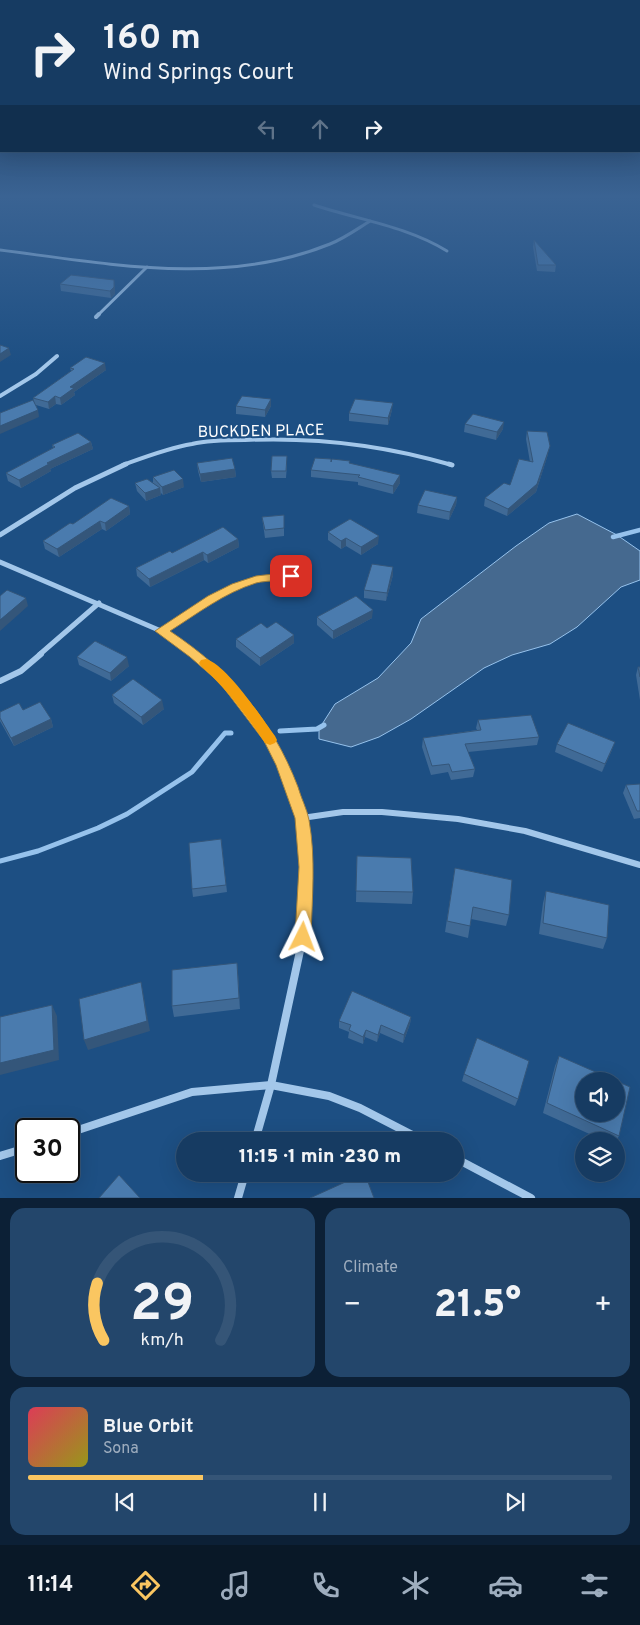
<!DOCTYPE html>
<meta charset="utf-8">
<style>
body{margin:0;font-family:Overpass,sans-serif;background:#23466b;color:#f1f3f6;height:100vh;display:flex;flex-direction:column;font-size:19px;white-space:nowrap}
*{box-sizing:border-box;margin:0}
p{font-size:16px;color:#9eadbe}
.icon{flex:none;width:28px;height:28px;fill:none;stroke:currentColor;stroke-width:2;stroke-linecap:round;stroke-linejoin:round}
.map{position:relative;height:1198px;overflow:hidden}
.panel{display:flex;flex-direction:column;gap:10px;padding:10px;background:#0c2036;flex:1}
.panel>*{flex:none}
.hud{position:absolute;left:0px;top:0px;width:640px;height:152px;box-shadow:0 5px 20px #0002,0 0 0 1px #355577;background:#163b62;color:#f1f3f6;overflow:hidden}
.controls{position:absolute;left:575px;top:1072px;display:grid;gap:10px}
.controls a{display:grid;place-items:center;width:50px;height:50px;border-radius:50%;background:#163b62;box-shadow:0 5px 20px #0002,0 0 0 1px #355577;font-size:25px}
.speed{position:absolute;left:15px;top:1118px;display:flex;gap:10px;font-size:25px;font-weight:700;text-align:center}
.speed>*{display:grid;place-content:center;width:65px;height:65px;border-radius:50%;background:#163b62;box-shadow:0 5px 20px #0002,0 0 0 1px #355577;line-height:1}
.speed .limit{border:2px solid #111;border-radius:8px;background:#fff;color:#111}
.pin{position:absolute;display:grid;place-items:center;width:42px;height:42px;color:#fff;margin:-21px;border-radius:10px;box-shadow:0 2px 8px #0006}
.me{position:absolute;width:55px;margin:-28px;rotate:3deg;stroke-linejoin:round;filter:drop-shadow(0 0 4px #0008)}
.turn{display:flex;align-items:center;gap:18px;height:105px;padding:0 20px;font-size:22px}
.turn .icon{width:65px;height:65px;stroke-width:2.5}
.turn b{display:block;font-size:35px;line-height:42px}
.lanes{display:flex;align-items:center;height:48px;padding:0 20px;background:#0003;justify-content:center;gap:25px;direction:ltr}
.lanes .off{opacity:.35}
.big{font-size:38px;font-weight:800;line-height:1.1}
.panel .widget{flex:1;display:flex;flex-direction:column;justify-content:center;gap:8px;min-width:0;padding:0 18px;border-radius:15px;background:#23466b}
.panel .dial{align-items:center;gap:0}
.dial svg{height:130px;overflow:visible;fill:none;stroke:#355577;stroke-width:7;stroke-linecap:round;text-anchor:middle}
.dial text{fill:#f1f3f6;stroke:none}
.song{display:flex;align-items:center;gap:15px}
.cover{width:60px;height:60px;border-radius:8px;background:linear-gradient(135deg,hsl(350 70% 55%),hsl(60 70% 35%))}
.played{height:5px;border-radius:2px;background:linear-gradient(90deg,#fac661 30%,#355577 30%)}
.keys{display:flex;justify-content:space-around;direction:ltr}
.heat{display:flex;justify-content:space-between;align-items:center;font-size:28px;direction:ltr}
.panel .tiles{flex:1;display:grid;gap:10px;grid-template-columns:1fr 1fr}
.widget:last-child{grid-column:span 2}
.trip{position:absolute;left:176px;top:1132px;width:288px;height:50px;border-radius:25px;background:#163b62;box-shadow:0 5px 20px #0002,0 0 0 1px #355577;font-weight:800;line-height:50px;text-align:center}
.menu{display:flex;height:80px;justify-content:space-around;align-items:center;background:#091827;color:#9eadbe}
.menu .icon{width:35px;height:35px}
.menu .active{color:#fac661}
.menu b{font-size:22px;color:#f1f3f6}
.map>svg:first-child{display:block}
.water{fill:#45698f;stroke:#96c2ec}
.lines{fill:none;stroke-linecap:round;stroke-linejoin:round}
.stream-far1{stroke:#96c2ec;stroke-width:4.5}
.stream{stroke:#96c2ec;stroke-width:5}
.minor-far4{stroke:#a3c7ea;stroke-width:3}
.minor-far3{stroke:#a3c7ea;stroke-width:4}
.minor-far2{stroke:#a3c7ea;stroke-width:5}
.minor-far1{stroke:#a3c7ea;stroke-width:6}
.minor{stroke:#a3c7ea;stroke-width:8}
.wall{fill:#406a96}
.shaded-wall{fill:#34567a}
.building{fill:#4a7bae;stroke:#34567a;fill-rule:evenodd}
.route{fill:#fac661;stroke:#a2813f}
.slow{fill:#f59e0b}
.labels{text-anchor:middle;stroke-width:4;stroke-linejoin:round;paint-order:stroke}
.street-label{font-size:16px;fill:#fff;stroke:#1d4f83}
</style>
<div class="map">
<svg width="640" height="1198" viewBox="0 0 640 1198">
<rect width="100%" height="100%" fill="#1d4f83"/>
<!-- water -->
<polygon class="water" points="577,514 617,535 640,551 640,580 621,587 577,627 550,644 512,655 484,668 411,719 379,737 351,747 319,739 319,729 335,704 378,678 411,643 421,619 516,546 549,523"/>
<g class="lines">
<!-- stream-far1 -->
<polyline class="stream-far1" points="613,537 640,530"/>
<!-- stream -->
<g class="stream">
<polyline points="280,731 317,729 324,725"/>
<polyline points="0,861 38,851 98,828 127,814 192,772 225,733 231,733"/>
</g>
<!-- minor-far4 -->
<g class="minor-far4">
<path d="M314,205c45,15 92,21 133,46"/>
<path d="M0,250c109,14 225,37 330,-6 15,-6 27,-15 40,-23"/>
<polyline points="97,316 147,267"/>
</g>
<!-- minor-far3 -->
<g class="minor-far3">
<polyline points="96,317 99,314"/>
<polyline points="0,396 36,374 57,356"/>
<path d="M123,465c22,-8 45,-17 69,-21 17,-4 35,-4 53,-4 70,-3 139,5 207,25"/>
</g>
<!-- minor-far2 -->
<g class="minor-far2">
<polyline points="449,464 452,465"/>
<polyline points="0,535 75,488 126,464"/>
<polyline points="0,562 161,631 195,655"/>
<polyline points="161,631 231,588 256,579 291,576"/>
<polyline points="39,655 99,603"/>
</g>
<!-- minor-far1 -->
<g class="minor-far1">
<path d="M194,654c47,40 75,77 97,135 4,10 9,19 11,29 5,24 4,52 3,77"/>
<polyline points="0,681 21,671 41,654"/>
<polyline points="302,818 343,812 382,812 458,819 525,831 640,865"/>
</g>
<!-- minor -->
<g class="minor">
<polyline points="69,1133 192,1092 271,1085 329,1096 360,1108 424,1141"/>
<polyline points="255,1141 271,1085 303,937 305,894"/>
<polyline points="0,1156 26,1148"/>
<polyline points="455,1158 531,1198"/>
<polyline points="238,1198 245,1174"/>
</g>
</g>
<!-- wall -->
<g class="wall">
<polygon points="534,240 556,265 555,272 537,271 533,247"/>
<polygon points="60,284 115,287 115,294 111,298 61,291"/>
<polygon points="70,368 106,370 74,392 75,395 61,405 56,404 49,409 36,405 39,417 33,398 71,371"/>
<polygon points="236,406 271,406 265,417 236,414"/>
<polygon points="392,410 388,425 349,421 349,413"/>
<polygon points="465,424 503,429 496,440 464,432"/>
<polygon points="527,431 548,454 536,492 507,516 484,506 485,498 510,485 530,462 526,439"/>
<polygon points="91,442 93,449 50,469 51,471 21,488 8,481 6,473 53,448 52,445"/>
<polygon points="197,463 235,469 236,477 201,482 198,471"/>
<polygon points="350,463 400,483 393,494 358,485 358,482 311,477 311,470"/>
<polygon points="287,464 286,478 272,478 271,471"/>
<polygon points="153,477 184,487 163,495 161,493 161,495 146,501 137,491 135,483 153,483"/>
<polygon points="457,497 456,505 449,520 417,513 418,505"/>
<polygon points="129,506 130,514 106,531 102,529 59,557 45,549 43,541 73,524"/>
<polygon points="284,515 284,536 265,538 262,517"/>
<polygon points="328,532 378,544 361,555 346,546 341,549 328,540"/>
<polygon points="238,539 239,547 208,563 204,560 150,587 137,576 136,568 172,553"/>
<polygon points="393,575 386,601 364,598 364,590"/>
<polygon points="317,617 372,618 333,639 317,625"/>
<polygon points="267,628 294,643 260,666 236,647 236,639"/>
<polygon points="77,657 129,666 111,681 79,665"/>
<polygon points="638,667 640,667 640,700 636,675"/>
<polygon points="112,695 164,709 143,725 114,703"/>
<polygon points="23,710 51,719 53,727 14,746 0,721 0,712"/>
<polygon points="478,720 539,737 537,745 468,752 475,769 473,777 451,780 448,772 431,775 422,747 423,738 477,730 476,728"/>
<polygon points="557,744 612,750 602,772 555,752"/>
<polygon points="640,784 640,818 634,819 623,793 626,785"/>
<polygon points="221,839 227,892 193,897 192,889"/>
<polygon points="357,856 413,892 412,904 356,902"/>
<polygon points="455,868 509,915 506,926 471,919 468,938 445,932"/>
<polygon points="546,891 607,938 603,949 539,934 543,903"/>
<polygon points="238,974 240,1009 174,1017 172,1006"/>
<polygon points="411,1017 410,1024 403,1043 380,1033 377,1042 365,1037 363,1044 348,1038 349,1032 339,1028 339,1021"/>
<polygon points="559,1056 619,1136 616,1141 605,1141 543,1113 555,1066"/>
<polygon points="464,1074 518,1099 515,1106 462,1081"/>
</g>
<!-- shaded-wall -->
<g class="shaded-wall">
<polygon points="114,280 115,287 115,294 111,298 110,291"/>
<polygon points="9,348 11,355 0,362 0,354"/>
<polygon points="105,363 106,370 74,392 75,395 61,405 60,398 70,387"/>
<polygon points="55,396 56,404 49,409 48,402"/>
<polygon points="271,399 271,406 265,417 265,410"/>
<polygon points="393,403 392,410 388,425 388,418"/>
<polygon points="38,410 39,417 0,434 0,426"/>
<polygon points="504,422 503,429 496,440 497,432"/>
<polygon points="91,442 93,449 50,469 51,471 21,488 19,480 47,463"/>
<polygon points="550,446 548,454 536,492 507,516 508,509"/>
<polygon points="235,469 236,477 201,482 200,474"/>
<polygon points="400,475 400,483 393,494 393,486"/>
<polygon points="183,479 184,487 163,495 162,487"/>
<polygon points="160,488 161,495 146,501 145,493"/>
<polygon points="457,497 456,505 449,520 450,512"/>
<polygon points="129,506 130,514 106,531 105,523"/>
<polygon points="100,521 102,529 59,557 57,549"/>
<polygon points="379,536 378,544 361,555 361,547"/>
<polygon points="346,538 346,546 341,549 341,541"/>
<polygon points="238,539 239,547 208,563 207,555"/>
<polygon points="203,552 204,560 150,587 149,579"/>
<polygon points="393,567 393,575 386,601 387,593"/>
<polygon points="26,598 28,606 0,631 0,620"/>
<polygon points="373,610 372,618 333,639 333,631"/>
<polygon points="294,635 294,643 260,666 260,658"/>
<polygon points="127,657 129,666 111,681 110,673"/>
<polygon points="162,700 164,709 143,725 141,717"/>
<polygon points="51,719 53,727 14,746 11,738"/>
<polygon points="615,742 612,750 602,772 605,764"/>
<polygon points="237,963 238,974 240,1009 239,998"/>
<polygon points="141,982 143,992 150,1031 88,1050 84,1040"/>
<polygon points="52,1005 57,1016 59,1060 0,1075 0,1063"/>
<polygon points="411,1017 410,1024 403,1043 404,1035"/>
<polygon points="381,1025 380,1033 377,1042 378,1035"/>
<polygon points="366,1030 365,1037 363,1044 363,1037"/>
</g>
<!-- building -->
<g class="building">
<polygon points="534,240 556,265 538,265"/>
<polygon points="71,275 114,280 114,287 110,291 60,284"/>
<polygon points="0,345 9,348 0,354"/>
<polygon points="86,357 105,363 70,387 74,388 60,398 55,396 48,402 33,398 74,369 70,368"/>
<polygon points="242,396 271,399 265,410 236,406"/>
<polygon points="355,399 393,403 388,418 349,413"/>
<polygon points="33,400 38,410 0,426 0,413"/>
<polygon points="473,414 504,422 497,432 465,424"/>
<polygon points="527,431 547,432 550,446 537,484 508,509 485,498 504,483 510,485 519,459 533,462"/>
<polygon points="78,433 91,442 47,463 49,464 19,480 6,473 55,447 52,445"/>
<polygon points="272,456 287,456 286,471 271,471"/>
<polygon points="232,458 235,469 200,474 197,463"/>
<polygon points="315,458 331,459 331,462 332,459 350,461 349,463 400,475 393,486 358,477 360,475 311,470"/>
<polygon points="174,470 183,479 162,487 153,477"/>
<polygon points="147,479 160,488 145,493 135,483"/>
<polygon points="425,490 457,497 450,512 418,505"/>
<polygon points="111,498 129,506 105,523 100,521 57,549 43,541 70,523 73,524"/>
<polygon points="284,515 284,528 265,530 262,517"/>
<polygon points="350,519 379,536 361,547 346,538 341,541 328,532"/>
<polygon points="223,527 238,539 207,555 203,552 149,579 136,568 170,551 172,553"/>
<polygon points="372,564 393,567 387,593 364,590"/>
<polygon points="7,590 26,598 0,620 0,596"/>
<polygon points="356,596 373,610 333,631 317,617"/>
<polygon points="276,622 294,635 260,658 236,639 261,623 267,628"/>
<polygon points="95,641 127,657 110,673 77,657"/>
<polygon points="638,667 640,667 640,677"/>
<polygon points="133,679 162,700 141,717 112,695"/>
<polygon points="40,702 51,719 11,738 0,718 0,712 19,703 23,710"/>
<polygon points="531,715 539,737 465,744 475,769 452,772 449,764 432,766 423,738 481,730 478,720"/>
<polygon points="568,723 615,742 605,764 557,744"/>
<polygon points="640,784 640,811 637,811 626,785"/>
<polygon points="221,839 226,885 192,889 189,843"/>
<polygon points="357,856 411,858 413,892 356,891"/>
<polygon points="455,868 512,880 509,915 473,907 470,926 447,921"/>
<polygon points="546,891 609,905 607,938 543,923"/>
<polygon points="237,963 239,998 172,1006 172,970"/>
<polygon points="141,982 147,1021 84,1040 79,999"/>
<polygon points="352,991 411,1017 404,1035 381,1025 378,1035 366,1030 363,1037 349,1030 351,1025 339,1021"/>
<polygon points="52,1005 54,1050 0,1063 0,1017"/>
<polygon points="477,1038 529,1061 518,1099 464,1074"/>
<path d="M559,1056l71,31 -11,49 -72,-33zM584,1081h32v33h-32z"/>
<polygon points="363,1174 365,1174 374,1198 310,1198"/>
<polygon points="119,1175 140,1198 99,1198"/>
</g>
<!-- sky -->
<linearGradient id="sky" x2="0" y2="1"><stop stop-color="#102b48"/><stop offset="0.54" stop-color="#3a6393"/><stop offset="1" stop-color="#3a6393" stop-opacity="0"/></linearGradient>
<rect width="640" height="364" fill="url(#sky)"/>
<!-- route -->
<path class="route" d="M291,572l4,1 1,3 -1,2c-13,4 -27,2 -39,5 -32,10 -59,31 -86,48 60,40 102,88 128,156 3,11 9,22 11,33 7,39 3,78 2,117l-3,6 -5,2 -6,-2 -2,-6 4,-70 -4,-49 -19,-53 -12,-24 -44,-58 -30,-26 -35,-26 53,-35 24,-12 24,-8z"/>
<!-- slow -->
<path class="slow" d="M206,659c21,6 55,58 69,77l2,4 -2,3 -5,2 -5,-2c-19,-28 -38,-54 -64,-77l-2,-3 2,-3z"/>
<g class="labels">
<!-- street labels -->
<g class="street-label">
<text transform="translate(261 430) rotate(-1)" y="6">BUCKDEN PLACE</text>
</g>
</g>
</svg>
<div class="controls">
<a><svg class="icon" aria-label="sound" viewBox="0 0 24 24"><path d="M4 9h4l5-4v14l-5-4H4zM17 9q2 3 0 6"/></svg></a>
<a><svg class="icon" aria-label="layers" viewBox="0 0 24 24"><path d="M12 4l9 5-9 5-9-5zM3 14l9 5 9-5"/></svg></a>
</div>
<div class="speed"><div class="limit">30</div></div>
<div class="pin" style="left:291px;top:576px;background:#d93025"><svg class="icon" aria-label="arrive" viewBox="0 0 24 24"><path d="M6 21V4h12l-3 4 3 4H6"/></svg></div>
<svg class="me" style="left:303px;top:937px" viewBox="-20 -20 40 40"><path d="M0-17L14 15 0 8-14 15z" fill="#fac661" stroke="#fff" stroke-width="4"/></svg>
<div class="trip">11:15 · 1 min · 230 m</div>
<div class="hud">
<div class="turn"><svg class="icon" aria-label="right" viewBox="0 0 24 24"><path d="M7 20v-9h11M14 6l5 5-5 5"/></svg><div><b>160 m</b>Wind Springs Court</div></div>
<div class="lanes"><svg class="icon off" aria-label="left" viewBox="0 0 24 24"><path d="M17 20v-9H6M10 6l-5 5 5 5"/></svg><svg class="icon off" aria-label="ahead" viewBox="0 0 24 24"><path d="M12 20V5M6 11l6-6 6 6"/></svg><svg class="icon" aria-label="right" viewBox="0 0 24 24"><path d="M7 20v-9h11M14 6l5 5-5 5"/></svg></div>
</div>
</div>
<section class="panel">
<div class="tiles">
<div class="widget dial"><svg viewBox="0 0 100 80">
<path d="M14 69A42 42 0 1 1 86 69"/>
<path d="M14 69A42 42 0 0 1 10 34" stroke="#fac661"/>
<text x="50" y="56" font-size="32" font-weight="700">29</text>
<text x="50" y="72" font-size="11">km/h</text>
</svg></div>
<div class="widget"><p>Climate</p>
<div class="heat"><a>−</a><b class="big">21.5°</b><a>+</a></div>
</div>
<div class="widget">
<div class="song"><i class="cover"></i><div><b>Blue Orbit</b><p>Sona</p></div></div>
<div class="played"></div>
<div class="keys"><svg class="icon" aria-label="previous" viewBox="0 0 24 24"><path d="M18 5L8 12l10 7zM5 5v14"/></svg><svg class="icon" aria-label="pause" viewBox="0 0 24 24"><path d="M8 5v14M16 5v14"/></svg><svg class="icon" aria-label="next" viewBox="0 0 24 24"><path d="M6 5l10 7-10 7zM19 5v14"/></svg></div>
</div>
</div>
</section>
<nav class="menu">
<b>11:14</b>
<svg class="icon active" aria-label="directions" viewBox="0 0 24 24"><path d="M12 3l9 9-9 9-9-9zM9 14v-3h6M13 9l2 2-2 2"/></svg>
<svg class="icon" aria-label="music" viewBox="0 0 24 24"><path d="M9 18V5l10-2v13"/><circle cx="6" cy="18" r="3"/><circle cx="16" cy="16" r="3"/></svg>
<svg class="icon" aria-label="phone" viewBox="0 0 24 24"><path d="M5 4h4l2 5-3 2q2 4 5 5l2-3 5 2v4C11 20 4 13 5 4z"/></svg>
<svg class="icon" aria-label="climate" viewBox="0 0 24 24"><path d="M12 3v18M4 7l16 10M4 17L20 7"/></svg>
<svg class="icon" aria-label="car" viewBox="0 0 24 24"><path d="M5 17H2v-5l4-1 3-4h7l3 4 3 1v5h-3M9 17h6M6 11h13"/><circle cx="7" cy="17" r="2"/><circle cx="17" cy="17" r="2"/></svg>
<svg class="icon" aria-label="filters" viewBox="0 0 24 24"><path d="M4 7h16M4 17h16"/><circle cx="9" cy="7" r="2"/><circle cx="15" cy="17" r="2"/></svg>
</nav>
